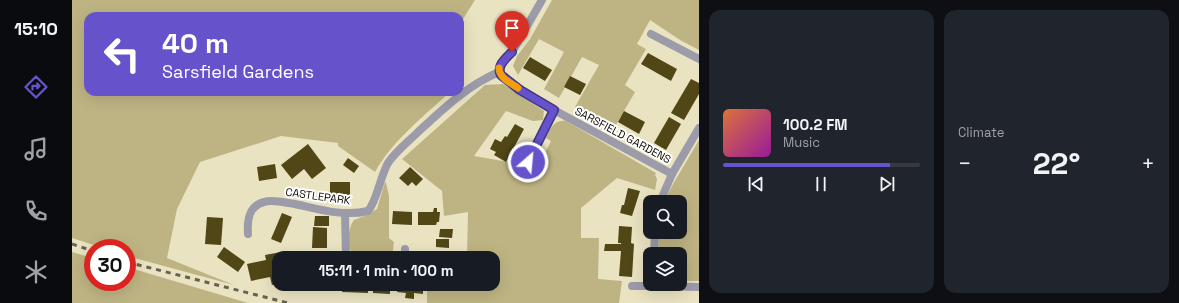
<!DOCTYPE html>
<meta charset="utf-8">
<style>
body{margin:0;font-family:"Space Grotesk",sans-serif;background:#20242c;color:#f1f3f6;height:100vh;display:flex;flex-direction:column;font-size:15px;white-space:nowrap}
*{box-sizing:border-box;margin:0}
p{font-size:13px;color:#9ea1a6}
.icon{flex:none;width:22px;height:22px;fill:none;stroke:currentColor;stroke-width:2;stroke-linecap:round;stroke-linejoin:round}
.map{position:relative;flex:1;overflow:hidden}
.drawer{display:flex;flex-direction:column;gap:10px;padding:10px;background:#0d0f14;width:480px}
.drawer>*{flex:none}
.guide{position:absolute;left:12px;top:12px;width:380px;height:84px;border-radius:12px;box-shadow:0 4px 16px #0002;background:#6653cc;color:#fff;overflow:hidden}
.fabs{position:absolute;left:571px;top:195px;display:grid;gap:8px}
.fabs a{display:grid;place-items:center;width:44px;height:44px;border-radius:8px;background:#171b24;box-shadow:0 4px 16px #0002;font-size:20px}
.speed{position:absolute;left:12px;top:239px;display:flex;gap:8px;font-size:20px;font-weight:700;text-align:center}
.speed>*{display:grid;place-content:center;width:52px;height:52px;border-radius:50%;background:#171b24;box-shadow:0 4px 16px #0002;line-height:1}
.speed .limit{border:6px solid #d22;background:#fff;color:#111}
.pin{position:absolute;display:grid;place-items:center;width:34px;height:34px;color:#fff;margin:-41px -17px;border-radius:50% 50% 50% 0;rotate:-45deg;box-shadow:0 0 4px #0007}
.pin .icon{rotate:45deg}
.me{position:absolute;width:44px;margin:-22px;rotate:27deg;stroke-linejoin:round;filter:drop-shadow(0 0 3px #0008)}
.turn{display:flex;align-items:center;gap:14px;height:84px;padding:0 12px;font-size:18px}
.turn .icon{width:52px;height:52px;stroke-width:2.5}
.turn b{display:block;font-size:28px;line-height:34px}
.big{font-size:30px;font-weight:700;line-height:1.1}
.drawer .widget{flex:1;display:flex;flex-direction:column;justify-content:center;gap:6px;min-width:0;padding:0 14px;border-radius:12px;background:#20242c}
.song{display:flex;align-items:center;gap:12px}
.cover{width:48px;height:48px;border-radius:6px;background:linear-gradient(135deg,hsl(20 70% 55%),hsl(300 70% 35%))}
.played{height:4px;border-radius:2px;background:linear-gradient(90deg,#6653cc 85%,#363941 85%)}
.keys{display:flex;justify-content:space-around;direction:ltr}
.heat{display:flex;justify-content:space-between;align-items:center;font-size:22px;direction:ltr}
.drawer .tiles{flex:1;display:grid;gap:10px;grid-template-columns:repeat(2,1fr)}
.trip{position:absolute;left:200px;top:251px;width:228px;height:40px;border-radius:12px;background:#171b24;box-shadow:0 4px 16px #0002;font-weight:700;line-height:40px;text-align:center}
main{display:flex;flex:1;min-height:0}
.tabs{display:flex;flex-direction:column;width:72px;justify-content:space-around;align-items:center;background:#090b0e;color:#9ea1a6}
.tabs .icon{width:28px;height:28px}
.tabs .on{color:#6653cc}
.tabs b{font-size:18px;color:#f1f3f6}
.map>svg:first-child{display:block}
.green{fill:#beb483}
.building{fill:#504616}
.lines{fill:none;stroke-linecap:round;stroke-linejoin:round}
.minor{stroke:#9b9ba9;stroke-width:8}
.rail{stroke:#66624f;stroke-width:3;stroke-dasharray:5 5;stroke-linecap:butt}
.route-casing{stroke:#423685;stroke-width:10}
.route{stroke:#6653cc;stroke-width:7}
.slow{stroke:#f59e0b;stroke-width:7}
.labels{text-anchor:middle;stroke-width:4;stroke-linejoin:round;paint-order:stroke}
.street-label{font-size:11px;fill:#0f0c03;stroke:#fff}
</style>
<main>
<nav class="tabs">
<b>15:10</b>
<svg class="icon on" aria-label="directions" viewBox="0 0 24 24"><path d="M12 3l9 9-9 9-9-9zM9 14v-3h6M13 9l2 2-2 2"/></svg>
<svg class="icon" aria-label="music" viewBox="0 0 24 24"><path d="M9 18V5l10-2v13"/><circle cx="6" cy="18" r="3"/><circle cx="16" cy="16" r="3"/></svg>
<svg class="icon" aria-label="phone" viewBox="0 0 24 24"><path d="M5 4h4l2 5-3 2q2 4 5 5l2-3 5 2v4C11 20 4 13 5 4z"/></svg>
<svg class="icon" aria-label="climate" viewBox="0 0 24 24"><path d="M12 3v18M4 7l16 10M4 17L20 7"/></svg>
</nav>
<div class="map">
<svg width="627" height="303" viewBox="0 0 627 303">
<rect width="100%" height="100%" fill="#eae3c2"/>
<!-- green -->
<g class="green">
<path d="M0,0h403l-15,24v-8h-372v76h362c-28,26 -56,47 -75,80l-37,-26v-3l-57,-7 -81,26 -23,47 -10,49 67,27 -107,-29v-8h-24l-31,-10z"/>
<polygon points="480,0 627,0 627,50 608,40 578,20 565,44 574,49 553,85 563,92 541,130 503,107 527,65 510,57 487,98 472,89 492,52 467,39 446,75 441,66 445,56 458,39"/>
<path d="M431,84l41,27 -1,9 -10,1 -27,-10 -32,45 64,11 13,-26 -5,-3c4,-9 8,-19 20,-17l90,52 -1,2 2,4 -2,11 -38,-12 -36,30v30h18l-1,41 24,2 -3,22h-192v-19h66v-26h-26l1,-46 -24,4 -2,-25 -40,-32 83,-74z"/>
<polygon points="627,140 627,281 608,281 608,254 586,254 587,232 608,232 608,202 592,202 601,184"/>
<path d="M313,182l1,1 3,13v42l5,4c-1,4 0,11 -4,14 -3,3 -10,2 -15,2 -5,0 -11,1 -16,0 -14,-4 -12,-29 -5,-38l13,-5 10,-6z"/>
<polygon points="0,252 21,258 21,282 55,282 55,267 176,303 0,303"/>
</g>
<!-- building -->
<g class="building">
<polygon points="576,53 605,69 599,81 569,64"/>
<polygon points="458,57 480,70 473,81 451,68"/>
<polygon points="498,76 514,84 508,95 492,87"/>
<polygon points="619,79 627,83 627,94 612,120 599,113"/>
<polygon points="552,111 573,122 567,134 546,122"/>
<polygon points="597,117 609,124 594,150 582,143"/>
<polygon points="443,124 452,129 434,162 422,155 424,152 418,149 423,139 429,142 433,136 435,137"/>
<polygon points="236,144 254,168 240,179 232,169 220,179 209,165"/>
<polygon points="276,158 287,166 282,173 271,165"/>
<polygon points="203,164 205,178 187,181 185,167"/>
<polygon points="338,167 351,179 344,186 340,182 336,186 327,178"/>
<rect x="258" y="182" width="20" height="13"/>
<polygon points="556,188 568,191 560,216 548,213 550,205 552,205"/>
<polygon points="362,208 365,208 365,212 368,212 367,222 365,222 364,225 346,225 346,212 361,212"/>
<polygon points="321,211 340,212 340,225 320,224"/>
<polygon points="210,213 220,217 209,243 199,239"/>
<polygon points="243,216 257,216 257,226 242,226"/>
<polygon points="135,217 151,218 149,245 133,244"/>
<polygon points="547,226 560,227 559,243 562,244 560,277 547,276 549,251 532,251 533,244 549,244 549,243 546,243"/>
<polygon points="241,227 255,228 255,248 240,248"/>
<polygon points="368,229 381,229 380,238 367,237"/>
<polygon points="364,239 377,239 377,248 364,247"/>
<polygon points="152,247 173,262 166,272 145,257"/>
<rect x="241" y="251" width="13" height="7"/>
<polygon points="209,252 210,258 207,258 207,283 200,285 198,277 179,281 175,264 194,260 193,255"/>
<polygon points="249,284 265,284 263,290 249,285"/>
<polygon points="271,284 296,284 296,293 270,292"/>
<polygon points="301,284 318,284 318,294 301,293"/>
<polygon points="326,284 351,284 351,294 342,293 342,299 333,298 334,293 325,292"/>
</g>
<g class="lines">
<!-- minor -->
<g class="minor">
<polyline points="579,34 627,59"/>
<polyline points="427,72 431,78 482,110 600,174"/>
<polyline points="427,72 429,64 440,52 470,0"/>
<polyline points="456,162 482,110"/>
<polyline points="588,202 600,174 627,128"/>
<polyline points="273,213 274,258"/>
<path d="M176,234c-1,-13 0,-28 16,-32 9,-3 22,1 31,2 23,5 49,13 73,7 9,-10 12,-34 20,-48 8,-12 20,-21 30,-31 25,-23 50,-47 81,-60"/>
<polyline points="582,254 583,232"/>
<polyline points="331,258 333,256 333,249"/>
<polyline points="581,284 581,286 627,287"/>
<polyline points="560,286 581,286"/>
</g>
<!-- rail -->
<g class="rail">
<polyline points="0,244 21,251"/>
<polyline points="55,262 216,303"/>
</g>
</g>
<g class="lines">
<defs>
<path id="route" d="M440,52c-6,6 -16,14 -11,23l19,15 34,20 -26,52"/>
</defs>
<!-- route casing -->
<use href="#route" class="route-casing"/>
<!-- route -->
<use href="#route" class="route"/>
<!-- slow -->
<path class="slow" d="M427,68c0,10 12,15 19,20"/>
</g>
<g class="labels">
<!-- street labels -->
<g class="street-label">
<text transform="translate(551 135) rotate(28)" y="4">SARSFIELD GARDENS</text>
<text transform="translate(246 196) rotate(8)" y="4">CASTLEPARK</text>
</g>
</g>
</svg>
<div class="fabs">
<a><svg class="icon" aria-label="search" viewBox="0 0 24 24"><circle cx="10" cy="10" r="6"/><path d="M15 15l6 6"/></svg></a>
<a><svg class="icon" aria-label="layers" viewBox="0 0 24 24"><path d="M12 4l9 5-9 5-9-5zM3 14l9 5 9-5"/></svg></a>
</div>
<div class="speed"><div class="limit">30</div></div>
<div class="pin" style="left:440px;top:52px;background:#d93025"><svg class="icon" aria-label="arrive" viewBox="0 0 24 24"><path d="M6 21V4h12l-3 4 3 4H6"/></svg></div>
<svg class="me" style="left:456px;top:162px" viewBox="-20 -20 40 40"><circle r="17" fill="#6653cc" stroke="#fff" stroke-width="3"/><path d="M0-11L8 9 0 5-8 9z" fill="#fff"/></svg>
<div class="trip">15:11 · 1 min · 100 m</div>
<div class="guide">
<div class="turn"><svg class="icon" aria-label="left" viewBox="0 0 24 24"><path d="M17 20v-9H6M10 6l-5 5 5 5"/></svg><div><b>40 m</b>Sarsfield Gardens</div></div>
</div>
</div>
<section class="drawer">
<div class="tiles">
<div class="widget">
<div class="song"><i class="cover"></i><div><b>100.2 FM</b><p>Music</p></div></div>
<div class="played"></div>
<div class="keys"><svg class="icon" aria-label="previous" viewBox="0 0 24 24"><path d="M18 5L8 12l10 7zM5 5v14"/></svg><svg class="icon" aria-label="pause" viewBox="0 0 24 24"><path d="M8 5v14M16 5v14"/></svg><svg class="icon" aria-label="next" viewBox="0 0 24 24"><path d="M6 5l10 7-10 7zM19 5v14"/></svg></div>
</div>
<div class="widget"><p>Climate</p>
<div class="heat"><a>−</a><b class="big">22°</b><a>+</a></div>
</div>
</div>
</section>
</main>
